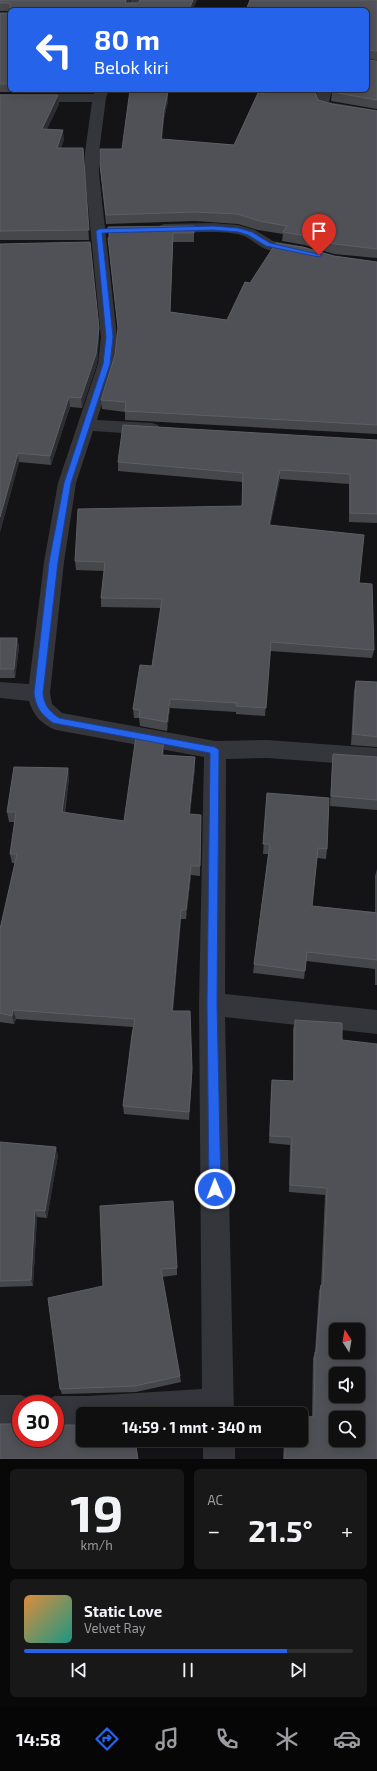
<!DOCTYPE html>
<html lang="id">
<meta charset="utf-8">
<style>
body{margin:0;font-family:"Exo 2",sans-serif;background:#181819;color:#f1f3f6;height:100vh;display:flex;flex-direction:column;font-size:15px;white-space:nowrap}
*{box-sizing:border-box;margin:0}
p{font-size:13px;color:#9b9c9f}
.icon{flex:none;width:22px;height:22px;fill:none;stroke:currentColor;stroke-width:2;stroke-linecap:round;stroke-linejoin:round}
.map{position:relative;height:1459px;overflow:hidden}
.sheet{display:flex;flex-direction:column;gap:10px;padding:10px;background:#080809;flex:1}
.sheet>*{flex:none}
.hud{position:absolute;left:8px;top:8px;width:361px;height:84px;border-radius:6px;box-shadow:0 2px 10px #0003,0 0 0 1px #2f2f30;background:#2563eb;color:#fff;overflow:hidden}
.needle{width:26px;rotate:349deg}
.tools{position:absolute;left:329px;top:1323px;display:grid;gap:8px}
.tools a{display:grid;place-items:center;width:36px;height:36px;border-radius:6px;background:#0f0f10;box-shadow:0 2px 10px #0003,0 0 0 1px #2f2f30;font-size:20px}
.speed{position:absolute;left:12px;top:1395px;display:flex;gap:8px;font-size:20px;font-weight:700;text-align:center}
.speed>*{display:grid;place-content:center;width:52px;height:52px;border-radius:50%;background:#0f0f10;box-shadow:0 2px 10px #0003,0 0 0 1px #2f2f30;line-height:1}
.speed .limit{border:6px solid #d22;background:#fff;color:#111}
.pin{position:absolute;display:grid;place-items:center;width:34px;height:34px;color:#fff;margin:-41px -17px;border-radius:50% 50% 50% 0;rotate:-45deg;box-shadow:0 0 4px #0007}
.pin .icon{rotate:45deg}
.me{position:absolute;width:44px;margin:-22px;rotate:359deg;stroke-linejoin:round;filter:drop-shadow(0 0 3px #0008)}
.turn{display:flex;align-items:center;gap:14px;height:84px;padding:0 20px;font-size:18px}
.turn .icon{width:52px;height:52px;stroke-width:2.5}
.turn b{display:block;font-size:28px;line-height:34px}
.big{font-size:30px;font-weight:700;line-height:1.1}
.sheet .card{flex:1;display:flex;flex-direction:column;justify-content:center;gap:6px;min-width:0;padding:0 14px;border-radius:6px;background:#181819}
.sheet .dial{align-items:center;gap:0}
.dial b{font-size:52px;line-height:1}
.song{display:flex;align-items:center;gap:12px}
.cover{width:48px;height:48px;border-radius:6px;background:linear-gradient(135deg,hsl(30 70% 55%),hsl(170 70% 35%))}
.played{height:4px;border-radius:2px;background:linear-gradient(90deg,#2563eb 80%,#2f2f30 80%)}
.keys{display:flex;justify-content:space-around;direction:ltr}
.heat{display:flex;justify-content:space-between;align-items:center;font-size:22px;direction:ltr}
.sheet .tiles{flex:1;display:grid;gap:10px;grid-template-columns:1fr 1fr}
.card:last-child{grid-column:span 2}
.trip{position:absolute;left:76px;top:1407px;width:232px;height:40px;border-radius:6px;background:#0f0f10;box-shadow:0 2px 10px #0003,0 0 0 1px #2f2f30;font-weight:700;line-height:40px;text-align:center}
.tab-bar{display:flex;height:64px;justify-content:space-around;align-items:center;background:#060606;color:#9b9c9f}
.tab-bar .icon{width:28px;height:28px}
.tab-bar .current{color:#2563eb}
.tab-bar b{font-size:18px;color:#f1f3f6}
.map>svg:first-child{display:block}
.lines{fill:none;stroke-linecap:round;stroke-linejoin:round}
.street{fill:#35363b;fill-rule:evenodd}
.wall{fill:#45474b}
.shaded-wall{fill:#2d2e31}
.building{fill:#505157;stroke:#5d5f66;fill-rule:evenodd}
.route{fill:#2563eb;stroke:#184099}
</style>
<div class="map">
<svg width="377" height="1459" viewBox="0 0 377 1459">
<rect width="100%" height="100%" fill="#141416"/>
<g class="lines">
<!-- street -->
<g class="street">
<polygon points="131,0 143,0 138,10 126,10"/>
<path d="M95,90h14l-3,8 -7,54v22l18,163 -3,27 -17,56 55,3 6,2 3,4 -3,4 -6,2 -59,-4 -17,52 -12,79 -14,131 2,11 10,9 153,28 52,-1 110,8v18l-110,-8 -41,1 -1,235 152,16v24l-152,-17 9,397h-151v14h-28v-24h-12l1,-3 11,-5h33l114,-7 -3,-385 5,-247 -148,-27c-14,-5 -23,-15 -27,-29l-29,-3v-16l29,2 15,-122 14,-79 40,-119 3,-27 -16,-163v-22l7,-50h-92v-8h94z"/>
<polygon points="318,90 332,90 329,102 334,103 377,110 377,118 331,111 318,107 315,99"/>
<path d="M213,223l25,2 17,5 18,11 35,7 3,3 -3,3 -5,2 -35,-6c-9,-3 -15,-10 -24,-14 -17,-7 -61,-3 -80,-2l-5,-2 -3,-3 3,-3 5,-2z"/>
<polygon points="0,1395 21,1395 32,1400 34,1404 21,1404 21,1427 0,1427"/>
<rect x="203" y="1440" width="32" height="19"/>
</g>
</g>
<!-- wall -->
<g class="wall">
<polygon points="0,0 130,0 129,3 138,3 197,0 192,10 10,10 10,11 0,11"/>
<polygon points="250,0 377,0 377,60 367,59"/>
<polygon points="0,13 10,13 10,90 65,90 64,92 0,92"/>
<polygon points="377,61 377,109 331,101 332,92"/>
<polygon points="268,90 317,90 316,93 318,100 332,104 377,111 377,258 334,254 305,245 282,241 283,234 258,230 238,224 195,221 106,224 100,165 122,149 163,92 168,92 168,101 164,118 162,139 234,145 268,94"/>
<polygon points="0,95 58,95 59,104 47,129 64,139 61,148 83,148 89,240 0,240"/>
<polygon points="194,226 194,242 173,242 170,312 227,320 250,283 334,256 377,262 377,434 125,420 125,412 102,409 101,400 115,355 118,330 109,248 108,227"/>
<polygon points="0,244 99,337 97,364 82,408 70,407 51,465 19,462 0,532"/>
<polygon points="377,440 377,523 349,522 349,484 280,479 270,526 359,583 374,650 372,658 270,651 265,716 236,714 236,712 170,708 167,731 140,726 139,718 134,718 133,709 152,666 161,608 101,607 101,598 104,571 76,570 75,561 242,506 242,482 118,471 118,462"/>
<polygon points="0,638 17,638 19,647 15,678 0,678"/>
<polygon points="356,681 377,682 377,747 351,745 354,691"/>
<polygon points="164,741 163,755 195,757 195,767 190,814 201,815 200,876 191,875 186,919 181,919 173,1011 192,1069 192,1077 189,1120 124,1114 123,1106 133,1027 16,1019 14,1024 0,1022 0,929 15,863 12,863 10,854 15,822 9,822 7,812 68,768 69,778 65,813 124,821"/>
<polygon points="333,754 377,757 377,810 330,806 332,764"/>
<polygon points="267,793 327,849 326,859 317,858 312,906 375,912 375,876 377,869 377,985 375,985 375,969 306,961 304,979 253,973 268,854 263,854"/>
<polygon points="295,1020 342,1040 377,1459 283,1459 284,1440 301,1440 312,1417 313,1358 315,1353 319,1291 321,1285 325,1195 289,1192 290,1145 269,1143 271,1088 272,1080 293,1081 293,1029"/>
<polygon points="0,1142 58,1155 47,1218 37,1217 33,1286 0,1287"/>
<polygon points="100,1206 177,1268 177,1275 162,1277 180,1376 181,1382 136,1392 62,1394 60,1389 103,1286"/>
</g>
<!-- shaded-wall -->
<g class="shaded-wall">
<polygon points="126,0 130,0 126,10 125,3"/>
<polygon points="193,0 197,0 192,10 189,10"/>
<polygon points="168,92 168,101 164,118 161,148 161,139 164,110"/>
<polygon points="58,95 59,104 43,138 42,129"/>
<polygon points="63,130 64,139 58,157 57,148"/>
<polygon points="173,233 173,242 170,321 170,312"/>
<polygon points="99,328 99,337 97,364 82,408 81,398"/>
<polygon points="69,397 70,407 51,465 50,456"/>
<polygon points="18,453 19,462 0,532 0,517"/>
<polygon points="280,470 280,479 268,535 269,525"/>
<polygon points="17,638 19,647 15,678 14,669"/>
<polygon points="170,699 170,708 167,731 167,722"/>
<polygon points="164,741 164,751 162,765 162,755"/>
<polygon points="195,757 195,767 189,824 189,814"/>
<polygon points="68,768 69,778 63,822 62,812"/>
<polygon points="191,866 191,875 186,919 186,910"/>
<polygon points="181,910 181,919 172,1020 172,1011"/>
<polygon points="13,1010 16,1019 14,1024 12,1016"/>
<polygon points="192,1069 192,1077 189,1120 189,1112"/>
<polygon points="56,1147 58,1155 47,1218 45,1211"/>
<polygon points="35,1210 37,1217 33,1286 31,1280"/>
</g>
<!-- building -->
<g class="building">
<polygon points="0,0 126,0 125,3 138,3 140,0 193,0 189,10 10,10 10,3 0,3"/>
<polygon points="250,0 377,0 377,51 367,50 367,10 246,10"/>
<rect x="0" y="13" width="10" height="71"/>
<polygon points="367,60 377,61 377,100 332,92 332,90 367,90"/>
<polygon points="130,90 161,90 160,92 168,92 164,110 161,139 234,145 258,93 268,94 269,90 314,90 318,100 332,104 377,111 377,249 335,244 306,236 283,232 287,226 259,221 238,214 195,212 106,215 100,165 100,149 122,149"/>
<polygon points="0,95 58,95 42,129 63,130 57,148 83,148 89,230 0,231"/>
<polygon points="194,226 194,233 173,233 170,312 227,320 245,282 250,283 276,243 303,247 334,256 377,262 377,425 125,411 126,402 101,400 115,355 118,328 108,238 110,236 108,227"/>
<polygon points="90,242 99,328 96,354 81,398 69,397 50,456 18,453 0,517 0,244"/>
<polygon points="123,425 377,440 377,514 350,513 350,474 280,470 269,525 364,535 359,583 372,584 374,650 271,642 266,708 236,706 237,703 170,699 167,722 139,717 140,710 133,709 140,665 152,666 162,599 101,598 105,562 75,561 78,509 242,506 243,473 118,462"/>
<polygon points="0,638 17,638 14,669 0,669"/>
<polygon points="356,681 377,682 377,737 353,734"/>
<polygon points="136,736 164,741 162,755 195,757 189,814 201,815 200,866 191,866 186,910 181,910 172,1011 190,1011 192,1069 189,1112 123,1106 132,1035 135,1019 13,1010 12,1016 0,1013 0,929 17,854 10,854 16,812 7,812 14,767 68,768 62,812 124,821"/>
<polygon points="333,754 377,757 377,800 331,796"/>
<polygon points="267,793 329,798 327,849 318,848 312,906 377,913 377,960 307,952 305,971 254,964 270,844 263,844"/>
<path d="M295,1020l47,3v17l35,4v415h-92v-19h16v-24l13,1 1,-65 1,1 5,-68h2l4,-97 -37,-3 2,-48 -22,-1 2,-56 22,1zM336,1330h22v22h-22zM336,1374h22v22h-22zM336,1418h22v22h-22z"/>
<polygon points="0,1142 56,1147 45,1211 35,1210 31,1280 0,1281"/>
<polygon points="173,1201 177,1268 161,1269 180,1376 135,1386 60,1389 48,1298 103,1286 100,1206"/>
<polygon points="83,1411 132,1411 132,1414 83,1414 83,1440 135,1440 138,1459 0,1459 0,1424 18,1424 20,1420 21,1419 21,1438 55,1438 55,1425 81,1425 83,1424"/>
</g>
<!-- route -->
<path class="route" d="M213,226l25,2 14,4 18,11 52,12 -3,2 -53,-11 -18,-11 -10,-3 -25,-2 -111,3 11,104 -3,27 -39,119 -13,79 -15,131c1,12 6,18 16,25l156,29 4,3 -2,254 4,185 -2,4 -4,1 -4,-1 -2,-4 -2,-185 3,-251 -157,-30c-12,-9 -17,-15 -19,-30l15,-131 15,-79 39,-119 3,-27 -10,-106 3,-2z"/>
</svg>
<div class="tools">
<a><svg class="needle" viewBox="-14 -14 28 28"><path d="M0-13l5 13h-10z" fill="#e53935"/><path d="M0 13l5-13h-10z" fill="#9b9c9f"/></svg></a>
<a><svg class="icon" aria-label="sound" viewBox="0 0 24 24"><path d="M4 9h4l5-4v14l-5-4H4zM17 9q2 3 0 6"/></svg></a>
<a><svg class="icon" aria-label="search" viewBox="0 0 24 24"><circle cx="10" cy="10" r="6"/><path d="M15 15l6 6"/></svg></a>
</div>
<div class="speed"><div class="limit">30</div></div>
<div class="pin" style="left:319px;top:255px;background:#d93025"><svg class="icon" aria-label="arrive" viewBox="0 0 24 24"><path d="M6 21V4h12l-3 4 3 4H6"/></svg></div>
<svg class="me" style="left:215px;top:1189px" viewBox="-20 -20 40 40"><circle r="17" fill="#2563eb" stroke="#fff" stroke-width="3"/><path d="M0-11L8 9 0 5-8 9z" fill="#fff"/></svg>
<div class="trip">14:59 · 1 mnt · 340 m</div>
<div class="hud">
<div class="turn"><svg class="icon" aria-label="left" viewBox="0 0 24 24"><path d="M17 20v-9H6M10 6l-5 5 5 5"/></svg><div><b>80 m</b>Belok kiri</div></div>
</div>
</div>
<section class="sheet">
<div class="tiles">
<div class="card dial"><b>19</b><p>km/h</p></div>
<div class="card"><p>AC</p>
<div class="heat"><a>−</a><b class="big">21.5°</b><a>+</a></div>
</div>
<div class="card">
<div class="song"><i class="cover"></i><div><b>Static Love</b><p>Velvet Ray</p></div></div>
<div class="played"></div>
<div class="keys"><svg class="icon" aria-label="previous" viewBox="0 0 24 24"><path d="M18 5L8 12l10 7zM5 5v14"/></svg><svg class="icon" aria-label="pause" viewBox="0 0 24 24"><path d="M8 5v14M16 5v14"/></svg><svg class="icon" aria-label="next" viewBox="0 0 24 24"><path d="M6 5l10 7-10 7zM19 5v14"/></svg></div>
</div>
</div>
</section>
<nav class="tab-bar">
<b>14:58</b>
<svg class="icon current" aria-label="directions" viewBox="0 0 24 24"><path d="M12 3l9 9-9 9-9-9zM9 14v-3h6M13 9l2 2-2 2"/></svg>
<svg class="icon" aria-label="music" viewBox="0 0 24 24"><path d="M9 18V5l10-2v13"/><circle cx="6" cy="18" r="3"/><circle cx="16" cy="16" r="3"/></svg>
<svg class="icon" aria-label="phone" viewBox="0 0 24 24"><path d="M5 4h4l2 5-3 2q2 4 5 5l2-3 5 2v4C11 20 4 13 5 4z"/></svg>
<svg class="icon" aria-label="climate" viewBox="0 0 24 24"><path d="M12 3v18M4 7l16 10M4 17L20 7"/></svg>
<svg class="icon" aria-label="car" viewBox="0 0 24 24"><path d="M5 17H2v-5l4-1 3-4h7l3 4 3 1v5h-3M9 17h6M6 11h13"/><circle cx="7" cy="17" r="2"/><circle cx="17" cy="17" r="2"/></svg>
</nav>
